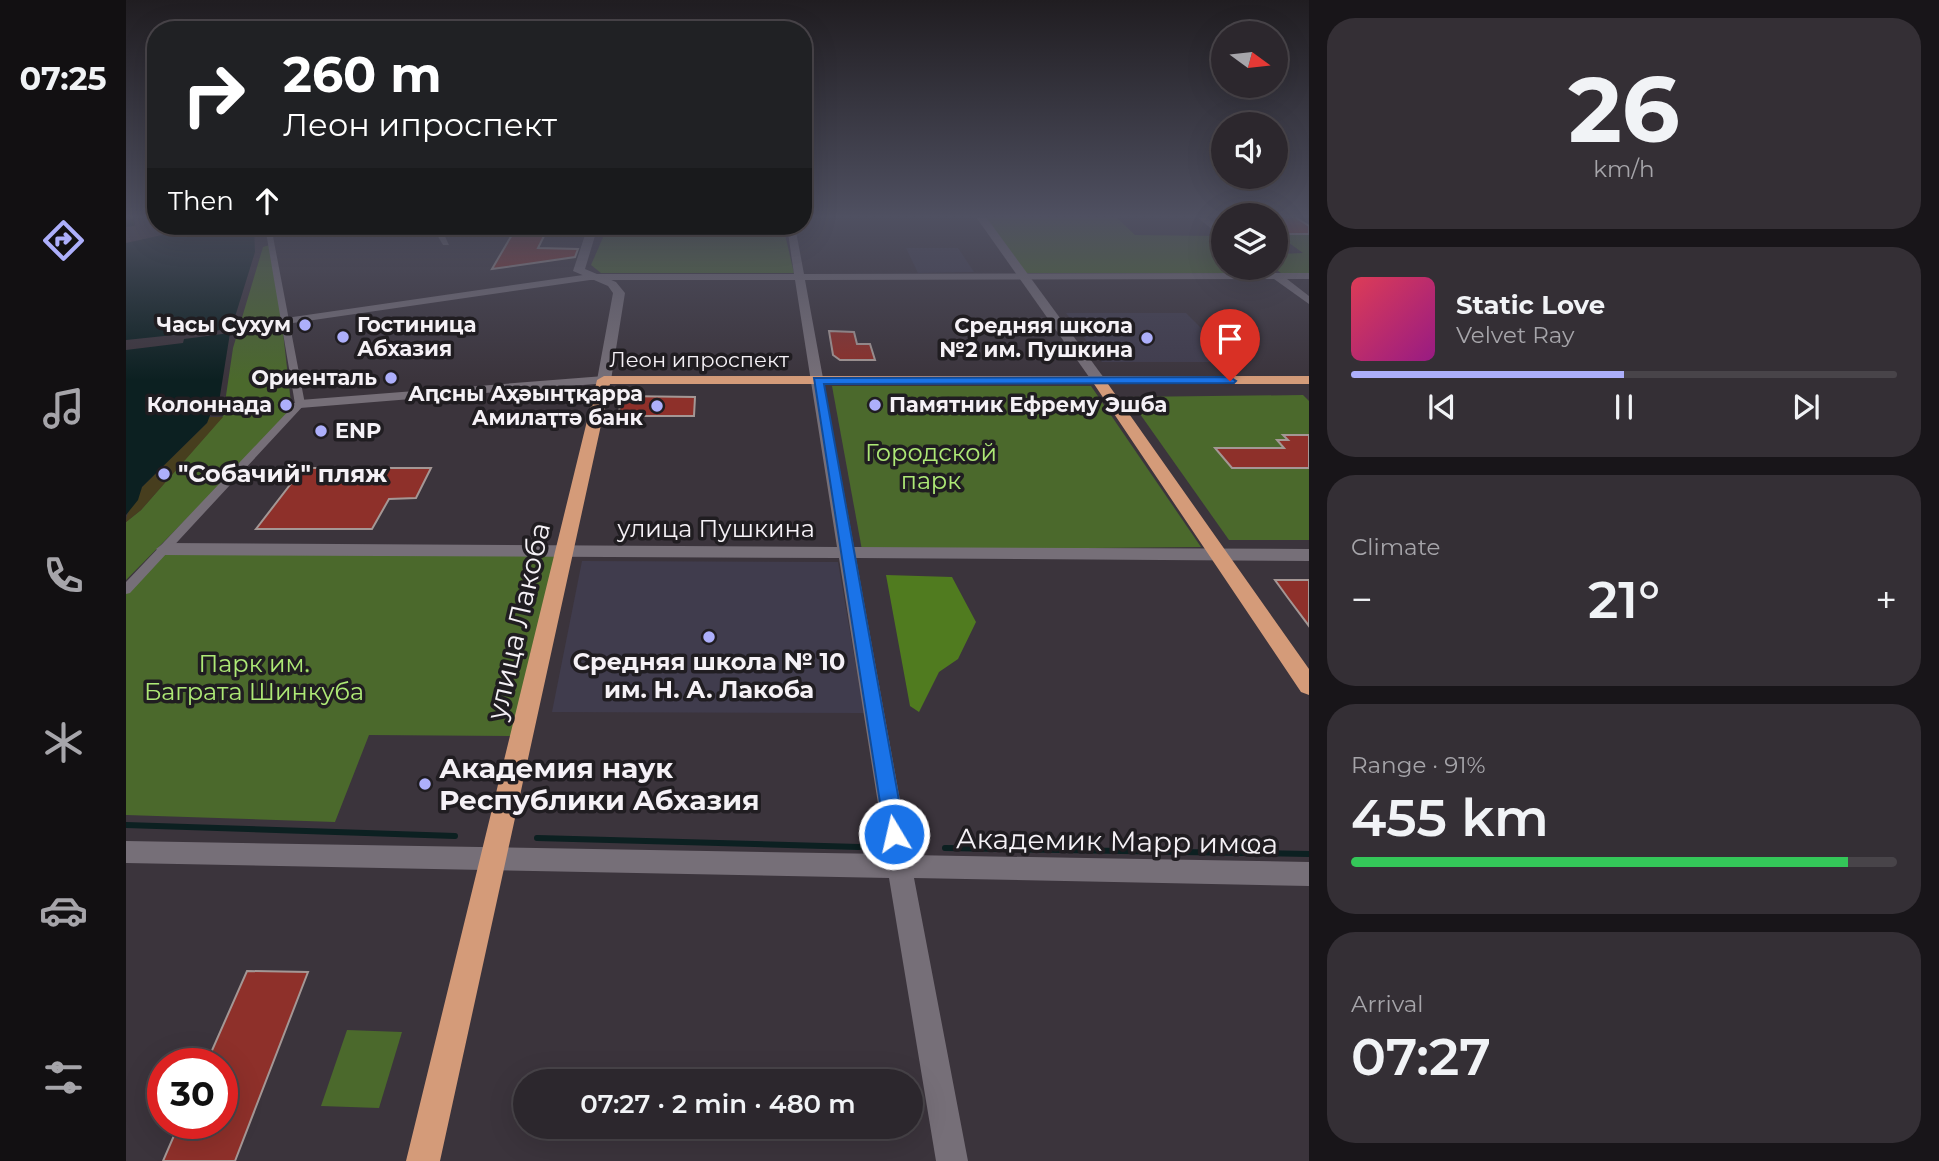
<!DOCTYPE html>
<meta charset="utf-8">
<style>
body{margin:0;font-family:Montserrat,sans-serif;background:#342f35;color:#f1f3f6;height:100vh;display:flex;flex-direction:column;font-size:26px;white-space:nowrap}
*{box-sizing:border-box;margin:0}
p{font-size:23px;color:#a6a5aa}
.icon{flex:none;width:38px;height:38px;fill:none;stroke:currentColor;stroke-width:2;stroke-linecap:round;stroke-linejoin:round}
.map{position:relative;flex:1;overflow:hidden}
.panel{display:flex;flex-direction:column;gap:18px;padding:18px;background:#181519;width:630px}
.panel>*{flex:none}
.guide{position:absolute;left:21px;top:21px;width:665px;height:214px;border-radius:28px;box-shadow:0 7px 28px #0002,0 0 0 2px #484449;background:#202124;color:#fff;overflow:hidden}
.needle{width:46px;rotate:105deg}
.buttons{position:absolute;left:1085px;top:21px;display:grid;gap:14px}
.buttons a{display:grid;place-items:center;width:77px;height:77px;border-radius:50%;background:#2c272d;box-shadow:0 7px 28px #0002,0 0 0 2px #484449;font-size:35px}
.speed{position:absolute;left:21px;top:1048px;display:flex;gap:14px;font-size:35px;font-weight:700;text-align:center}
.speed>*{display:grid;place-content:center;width:91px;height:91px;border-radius:50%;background:#2c272d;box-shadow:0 7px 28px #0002,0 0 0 2px #484449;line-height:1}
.speed .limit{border:10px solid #d22;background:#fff;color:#111}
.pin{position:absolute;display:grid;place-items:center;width:60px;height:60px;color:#fff;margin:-72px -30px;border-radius:50% 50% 50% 0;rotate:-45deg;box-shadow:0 0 7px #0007}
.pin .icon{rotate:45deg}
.me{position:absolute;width:77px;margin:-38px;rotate:351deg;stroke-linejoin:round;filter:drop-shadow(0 0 5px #0008)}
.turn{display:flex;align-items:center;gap:24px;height:147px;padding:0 21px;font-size:32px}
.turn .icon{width:91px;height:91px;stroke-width:2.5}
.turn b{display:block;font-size:49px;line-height:60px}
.then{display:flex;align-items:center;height:66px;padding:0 21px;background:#0003;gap:14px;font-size:26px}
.big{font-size:52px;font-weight:600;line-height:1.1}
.panel .card{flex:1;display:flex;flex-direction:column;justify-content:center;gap:10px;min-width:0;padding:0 24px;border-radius:28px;background:#342f35}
.panel .dial{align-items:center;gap:0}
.dial b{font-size:91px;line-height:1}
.song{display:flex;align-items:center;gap:21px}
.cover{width:84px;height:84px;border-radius:10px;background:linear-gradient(135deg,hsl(350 70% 55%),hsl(310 70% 35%))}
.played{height:7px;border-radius:4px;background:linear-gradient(90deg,#adaffb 50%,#484449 50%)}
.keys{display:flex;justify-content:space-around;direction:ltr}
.heat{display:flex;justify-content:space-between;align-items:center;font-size:38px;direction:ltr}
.charge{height:10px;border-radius:5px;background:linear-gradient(90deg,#34c759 91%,#484449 0)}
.trip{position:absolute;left:387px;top:1069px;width:410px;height:70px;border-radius:35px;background:#2c272d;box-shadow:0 7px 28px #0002,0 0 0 2px #484449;font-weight:600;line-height:70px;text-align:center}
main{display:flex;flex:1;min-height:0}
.tabs{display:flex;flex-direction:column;width:126px;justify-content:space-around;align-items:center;background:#121012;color:#a6a5aa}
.tabs .icon{width:49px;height:49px}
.tabs .selected{color:#adaffb}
.tabs b{font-size:32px;color:#f1f3f6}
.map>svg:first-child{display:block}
.education{fill:#403c4d}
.green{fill:#4b692c}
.forest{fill:#507b1f}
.sand{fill:#473e1e}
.water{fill:#0c2021}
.pier{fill:#3b343c}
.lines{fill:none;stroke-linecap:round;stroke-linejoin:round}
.stream{stroke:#0c2021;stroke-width:6}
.building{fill:#8e302a;stroke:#a49795;stroke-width:2}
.pedestrian{fill:#766f78;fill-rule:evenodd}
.minor{fill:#766f78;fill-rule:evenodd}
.secondary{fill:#766f78;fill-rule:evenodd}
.trunk{fill:#d49b79;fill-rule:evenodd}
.route{fill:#1a73e8;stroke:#114b97;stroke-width:2}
.poi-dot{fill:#adaffb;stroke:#201d21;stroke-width:2.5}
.labels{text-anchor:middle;stroke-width:7;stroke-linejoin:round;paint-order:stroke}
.far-poi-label{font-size:21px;font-weight:bold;fill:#f5f1f6;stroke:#201d21;text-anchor:end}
.far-street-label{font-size:21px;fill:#f5f1f6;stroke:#201d21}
.park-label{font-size:24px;fill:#aee976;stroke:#201d21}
.poi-label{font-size:24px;font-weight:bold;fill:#f5f1f6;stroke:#201d21;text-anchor:start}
.street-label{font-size:24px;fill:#f5f1f6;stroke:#201d21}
.near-street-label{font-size:28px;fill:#f5f1f6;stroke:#201d21}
.near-poi-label{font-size:28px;font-weight:bold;fill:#f5f1f6;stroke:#201d21;text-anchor:start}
</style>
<main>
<nav class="tabs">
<b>07:25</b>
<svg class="icon selected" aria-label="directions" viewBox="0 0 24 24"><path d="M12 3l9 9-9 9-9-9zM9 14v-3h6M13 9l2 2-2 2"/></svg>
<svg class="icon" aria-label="music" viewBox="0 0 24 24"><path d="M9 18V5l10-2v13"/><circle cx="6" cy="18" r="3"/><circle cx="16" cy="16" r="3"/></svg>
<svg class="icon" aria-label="phone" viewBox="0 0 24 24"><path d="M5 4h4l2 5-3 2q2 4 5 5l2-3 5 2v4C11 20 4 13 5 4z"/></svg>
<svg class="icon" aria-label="climate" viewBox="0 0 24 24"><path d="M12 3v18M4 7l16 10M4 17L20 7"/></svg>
<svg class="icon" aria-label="car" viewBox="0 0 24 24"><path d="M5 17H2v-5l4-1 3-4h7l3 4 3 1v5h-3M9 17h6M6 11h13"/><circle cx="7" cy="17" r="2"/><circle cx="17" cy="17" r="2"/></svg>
<svg class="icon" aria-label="filters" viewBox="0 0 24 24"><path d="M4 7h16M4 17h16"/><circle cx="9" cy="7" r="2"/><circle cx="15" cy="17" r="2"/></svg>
</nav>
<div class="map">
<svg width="1183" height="1161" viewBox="0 0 1183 1161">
<rect width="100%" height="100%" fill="#3b343c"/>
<!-- education -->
<g class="education">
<polygon points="780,248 832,248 848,272 792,273"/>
<polygon points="940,313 1060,313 1109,362 976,362"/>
<polygon points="456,561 712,562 738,713 426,712"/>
</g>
<!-- green -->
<g class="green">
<polygon points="858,217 990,217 1009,235 1093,236 1097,239 1097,268 1134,268 1141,273 899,273"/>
<polygon points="482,226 657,226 668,273 475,273 465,265"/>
<polygon points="1152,235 1183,235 1183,274 1155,273 1148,268 1150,250 1155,254 1177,253"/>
<polygon points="147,244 166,412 0,580 0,522 15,510 97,416 107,348 137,247"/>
<polygon points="706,386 965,386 1075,547 736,550"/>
<polygon points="1177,395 1183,401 1183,540 1103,540 1002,397"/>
<polygon points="38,549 438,553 396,736 243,735 209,822 0,815 0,590"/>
<polygon points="221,1030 276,1032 253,1108 195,1106"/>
</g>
<!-- forest -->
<polygon class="forest" points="760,575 826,577 850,622 832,659 813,672 793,712 784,706"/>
<!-- sand -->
<path class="sand" d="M83,417h14l-82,93 -15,12c0,-12 12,-23 16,-35l65,-64z"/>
<!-- water -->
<polygon class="water" points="0,217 30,217 30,226 128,226 129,252 104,333 92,408 87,408 81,423 16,487 12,500 0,515"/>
<!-- pier -->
<g class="pier">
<polygon points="8,217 30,217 30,226 77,226 0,243 0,227 9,226"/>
<polygon points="105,329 104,333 58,339 57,343 0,350 0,340"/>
</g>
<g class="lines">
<!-- stream -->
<g class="stream">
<polyline points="0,825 329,836"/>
<polyline points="411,838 733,847"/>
<polyline points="819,848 1183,854"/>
</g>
</g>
<!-- building -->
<g class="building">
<polygon points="1150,217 1169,217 1183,226 1183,234 1150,234"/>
<polygon points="387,233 419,234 412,248 452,249 449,257 366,269"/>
<polygon points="703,331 728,332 731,344 744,344 749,360 714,360 707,355"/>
<polygon points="496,396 569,397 568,416 492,416"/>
<polygon points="1157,435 1183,435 1183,468 1106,468 1089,448 1158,448 1151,440 1162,440"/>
<polygon points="177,468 305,468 290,498 263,499 246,529 130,529"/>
<polygon points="1149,580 1183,580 1183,626 1162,598"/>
<polygon points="121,971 182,972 109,1161 37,1161 53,1124 96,1124 96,1064 80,1064"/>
</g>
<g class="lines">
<!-- pedestrian -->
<polygon class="pedestrian" points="139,226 145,226 179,404 4,593 0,594 0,582 169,404"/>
<!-- minor -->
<g class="minor">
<polygon points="1071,217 1081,217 1097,231 1097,238"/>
<polygon points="306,226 314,226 323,245 317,245"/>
<polygon points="661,226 669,226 678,274 1183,273 1183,279 1161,279 1183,296 1183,304 1148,279 679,280 728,547 1183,549 1183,561 730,558 784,855 1183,862 1183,886 788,878 842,1161 810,1161 763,878 0,863 0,841 760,854 713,558 38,555 30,549 38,543 711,547 669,280 464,280 160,324 154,321 160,318 464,274 668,274"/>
<polygon points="478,376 484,380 482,383 174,408 167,404 174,400"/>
</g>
<!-- secondary -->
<g class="secondary">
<polygon points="850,217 860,217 978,378 978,384 968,384"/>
<polygon points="462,226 472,226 459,269 490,282 499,293 485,380 478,384 471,380 487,293 482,286 447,271"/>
</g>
<!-- trunk -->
<polygon class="trunk" points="478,376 1183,376 1183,384 982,384 1183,669 1183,695 1175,692 968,384 484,384 314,1161 280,1161 471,380"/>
</g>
<!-- sky -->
<linearGradient id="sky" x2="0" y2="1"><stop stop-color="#201d21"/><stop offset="0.57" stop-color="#4f5061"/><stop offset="1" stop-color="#4f5061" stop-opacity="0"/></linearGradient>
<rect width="1183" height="380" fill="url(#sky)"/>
<!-- route -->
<polygon class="route" points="1104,377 1110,381 1108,383 698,384 779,834 775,841 768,844 760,841 688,378"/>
<!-- markers -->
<g class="poi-dot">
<circle cx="179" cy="325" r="7"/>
<circle cx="217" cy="337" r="7"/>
<circle cx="1021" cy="338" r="7"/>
<circle cx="265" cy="378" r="7"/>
<circle cx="160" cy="405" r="7"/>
<circle cx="749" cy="405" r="7"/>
<circle cx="531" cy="406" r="7"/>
<circle cx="195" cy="431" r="7"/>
<circle cx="38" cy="474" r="7"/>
<circle cx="583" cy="637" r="7"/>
<circle cx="299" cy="784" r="7"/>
</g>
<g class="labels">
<!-- far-poi labels -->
<g class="far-poi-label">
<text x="165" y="332">Часы Сухум</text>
<text x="231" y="332" text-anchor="start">Гостиница<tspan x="231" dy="24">Абхазия</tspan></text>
<text x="1007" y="333">Средняя школа<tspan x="1007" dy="24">№2 им. Пушкина</tspan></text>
<text x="251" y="385">Ориенталь</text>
<text x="517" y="401">Аԥсны Аҳәынҭқарра<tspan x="517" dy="24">Амилаҭтә банк</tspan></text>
<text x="146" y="412">Колоннада</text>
<text x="763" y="412" text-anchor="start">Памятник Ефрему Эшба</text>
<text x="209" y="438" text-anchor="start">ENP</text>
</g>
<!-- far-street labels -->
<g class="far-street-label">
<text x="573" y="367">Леон ипроспект</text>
</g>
<!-- park labels -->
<g class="park-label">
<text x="805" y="461">Городской<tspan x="805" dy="28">парк</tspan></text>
<text x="128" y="672">Парк им.<tspan x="128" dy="28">Баграта Шинкуба</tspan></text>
</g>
<!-- poi labels -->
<g class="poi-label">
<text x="52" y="482">"Собачий" пляж</text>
<text x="583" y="670" text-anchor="middle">Средняя школа № 10<tspan x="583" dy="28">им. Н. А. Лакоба</tspan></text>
</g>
<!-- street labels -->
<g class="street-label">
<text x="590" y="537">улица Пушкина</text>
</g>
<!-- near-street labels -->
<g class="near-street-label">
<text transform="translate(392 621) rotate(-77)" y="10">улица Лакоба</text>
<text transform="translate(991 841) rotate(1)" y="10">Академик Марр имҩа</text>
</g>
<!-- near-poi labels -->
<g class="near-poi-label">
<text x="313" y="778">Академия наук<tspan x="313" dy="32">Республики Абхазия</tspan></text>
</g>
</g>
</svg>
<div class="buttons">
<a><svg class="needle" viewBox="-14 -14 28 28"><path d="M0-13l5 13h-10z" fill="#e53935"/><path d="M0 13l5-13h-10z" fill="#a6a5aa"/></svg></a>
<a><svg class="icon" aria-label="sound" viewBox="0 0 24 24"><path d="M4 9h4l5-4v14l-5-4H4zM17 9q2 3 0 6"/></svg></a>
<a><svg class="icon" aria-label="layers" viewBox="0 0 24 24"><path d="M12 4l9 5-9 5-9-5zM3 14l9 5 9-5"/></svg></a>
</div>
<div class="speed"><div class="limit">30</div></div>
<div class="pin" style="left:1104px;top:381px;background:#d93025"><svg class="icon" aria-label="arrive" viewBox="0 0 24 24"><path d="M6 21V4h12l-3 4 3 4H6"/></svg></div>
<svg class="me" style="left:768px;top:834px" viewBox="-20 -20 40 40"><circle r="17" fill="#1a73e8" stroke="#fff" stroke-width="3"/><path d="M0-11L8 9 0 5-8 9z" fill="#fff"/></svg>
<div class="trip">07:27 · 2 min · 480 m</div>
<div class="guide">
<div class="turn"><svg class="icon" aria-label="right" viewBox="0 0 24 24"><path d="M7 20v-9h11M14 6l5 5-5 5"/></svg><div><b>260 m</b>Леон ипроспект</div></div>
<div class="then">Then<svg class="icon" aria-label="ahead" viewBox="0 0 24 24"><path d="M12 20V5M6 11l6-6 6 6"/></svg></div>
</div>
</div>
<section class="panel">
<div class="card dial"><b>26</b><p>km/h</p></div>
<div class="card">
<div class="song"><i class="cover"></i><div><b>Static Love</b><p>Velvet Ray</p></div></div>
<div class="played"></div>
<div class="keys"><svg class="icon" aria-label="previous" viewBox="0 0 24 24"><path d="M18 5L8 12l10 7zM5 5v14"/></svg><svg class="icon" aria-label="pause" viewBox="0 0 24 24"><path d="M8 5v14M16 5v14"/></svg><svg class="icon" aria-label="next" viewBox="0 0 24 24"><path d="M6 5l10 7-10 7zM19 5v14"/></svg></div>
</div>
<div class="card"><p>Climate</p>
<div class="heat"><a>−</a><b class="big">21°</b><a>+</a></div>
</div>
<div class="card"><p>Range · 91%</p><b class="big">455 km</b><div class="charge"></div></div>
<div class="card"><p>Arrival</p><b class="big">07:27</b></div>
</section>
</main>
